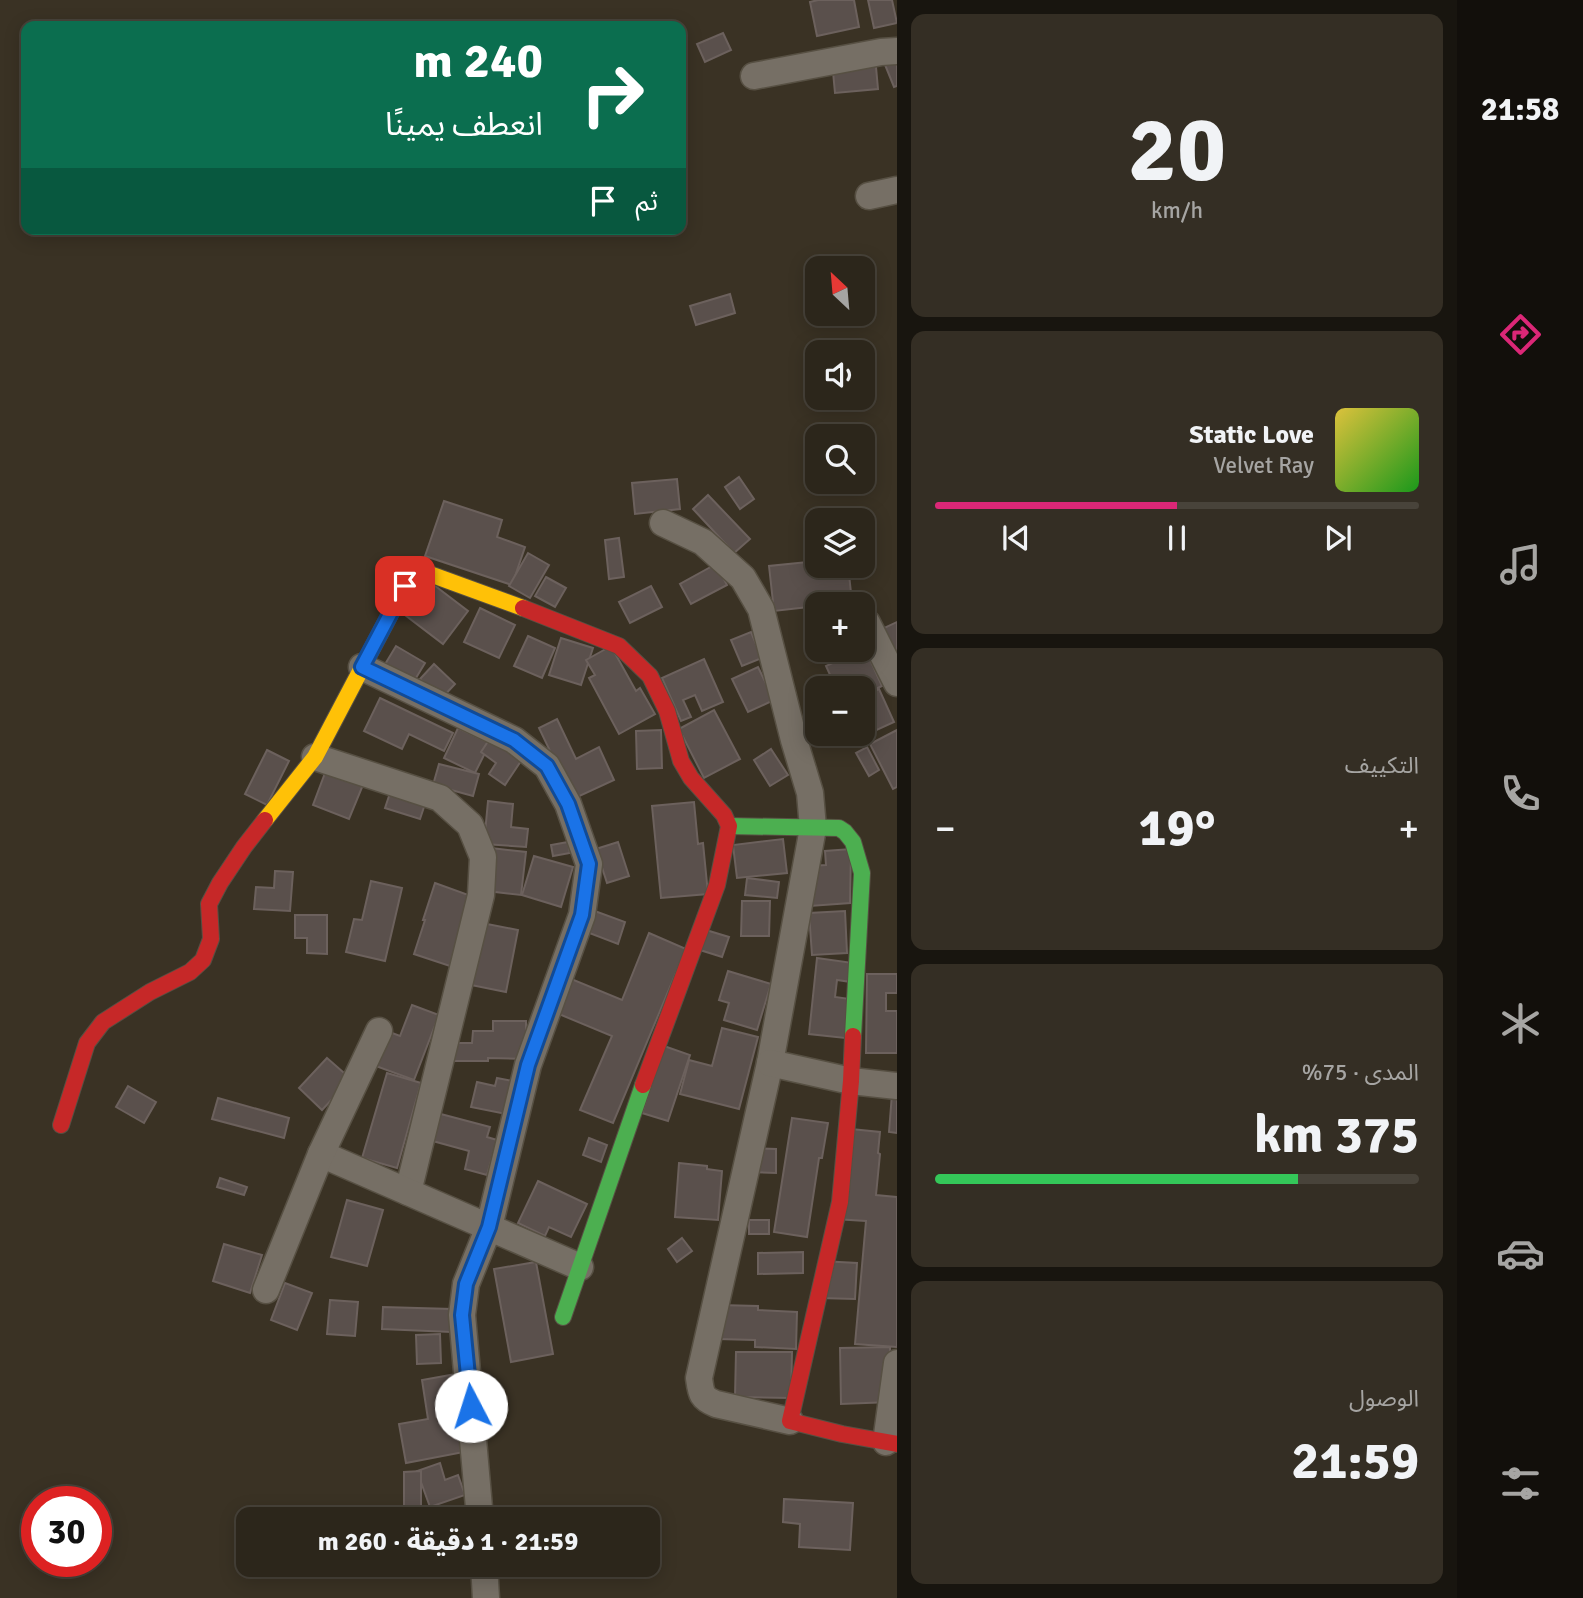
<!DOCTYPE html>
<html lang="ar">
<meta charset="utf-8">
<style>
body{margin:0;font-family:Signika,"Noto Sans Arabic",sans-serif;background:#342e24;color:#f1f3f6;direction:rtl;height:100vh;display:flex;flex-direction:column;font-size:26px;white-space:nowrap}
*{box-sizing:border-box;margin:0}
p{font-size:23px;color:#a6a5a3}
.icon{flex:none;width:38px;height:38px;fill:none;stroke:currentColor;stroke-width:2;stroke-linecap:round;stroke-linejoin:round}
.map{position:relative;flex:1;overflow:hidden;direction:ltr}
.sheet{display:flex;flex-direction:column;gap:14px;padding:14px;background:#18150f;width:560px}
.sheet>*{flex:none}
.top-card{position:absolute;left:21px;top:21px;width:665px;height:214px;border-radius:14px;box-shadow:0 4px 18px #0003,0 0 0 2px #48433a;direction:rtl;background:#0b6e4f;color:#fff;overflow:hidden}
.needle{width:46px;rotate:334deg}
.tools{position:absolute;left:805px;top:256px;display:grid;gap:14px}
.tools a{display:grid;place-items:center;width:70px;height:70px;border-radius:14px;background:#2c261b;box-shadow:0 4px 18px #0003,0 0 0 2px #48433a;font-size:35px}
.speed{position:absolute;left:21px;top:1486px;display:flex;gap:14px;font-size:35px;font-weight:700;text-align:center}
.speed>*{display:grid;place-content:center;width:91px;height:91px;border-radius:50%;background:#2c261b;box-shadow:0 4px 18px #0003,0 0 0 2px #48433a;line-height:1}
.speed .limit{border:10px solid #d22;background:#fff;color:#111}
.pin{position:absolute;display:grid;place-items:center;width:60px;height:60px;color:#fff;margin:-30px;border-radius:14px;box-shadow:0 4px 10px #0006}
.me{position:absolute;width:77px;margin:-38px;rotate:355deg;stroke-linejoin:round;filter:drop-shadow(0 0 5px #0008)}
.turn{display:flex;align-items:center;gap:24px;height:147px;padding:0 28px;font-size:32px}
.turn .icon{width:91px;height:91px;stroke-width:2.5}
.turn b{display:block;font-size:49px;line-height:60px}
.then{display:flex;align-items:center;height:66px;padding:0 28px;background:#0003;gap:14px;font-size:26px}
.big{font-size:52px;font-weight:800;line-height:1.1}
.sheet .card{flex:1;display:flex;flex-direction:column;justify-content:center;gap:10px;min-width:0;padding:0 24px;border-radius:14px;background:#342e24}
.sheet .dial{align-items:center;gap:0}
.dial b{font-size:91px;line-height:1}
.song{display:flex;align-items:center;gap:21px}
.cover{width:84px;height:84px;border-radius:10px;background:linear-gradient(135deg,hsl(50 70% 55%),hsl(120 70% 35%))}
.played{height:7px;border-radius:4px;background:linear-gradient(90deg,#db2777 50%,#48433a 50%)}
.keys{display:flex;justify-content:space-around;direction:ltr}
.heat{display:flex;justify-content:space-between;align-items:center;font-size:38px;direction:ltr}
.charge{height:10px;border-radius:5px;background:linear-gradient(90deg,#34c759 75%,#48433a 0)}
.trip{position:absolute;left:236px;top:1507px;width:424px;height:70px;border-radius:14px;background:#2c261b;box-shadow:0 4px 18px #0003,0 0 0 2px #48433a;font-weight:800;line-height:70px;text-align:center;direction:rtl}
main{display:flex;flex:1;min-height:0}
.dock{display:flex;flex-direction:column;width:126px;justify-content:space-around;align-items:center;background:#120f0b;color:#a6a5a3}
.dock .icon{width:49px;height:49px}
.dock .active{color:#db2777}
.dock b{font-size:32px;color:#f1f3f6}
.map>svg:first-child{display:block}
.building{fill:#5a504c;stroke:#6c615d;stroke-width:2}
.lines{fill:none;stroke-linecap:round;stroke-linejoin:round}
.street-casing{stroke:#575043;stroke-width:29}
.fast-casing{stroke:#575043;stroke-width:18}
.slow-casing{stroke:#575043;stroke-width:18}
.jam-casing{stroke:#575043;stroke-width:18}
.street{stroke:#766f65;stroke-width:26}
.fast{stroke:#4caf50;stroke-width:16}
.slow{stroke:#ffc107;stroke-width:16}
.jam{stroke:#c62828;stroke-width:16}
.route-casing{stroke:#114b97;stroke-width:18}
.route{stroke:#1a73e8;stroke-width:12}
</style>
<main>
<nav class="dock">
<b>21:58</b>
<svg class="icon active" aria-label="directions" viewBox="0 0 24 24"><path d="M12 3l9 9-9 9-9-9zM9 14v-3h6M13 9l2 2-2 2"/></svg>
<svg class="icon" aria-label="music" viewBox="0 0 24 24"><path d="M9 18V5l10-2v13"/><circle cx="6" cy="18" r="3"/><circle cx="16" cy="16" r="3"/></svg>
<svg class="icon" aria-label="phone" viewBox="0 0 24 24"><path d="M5 4h4l2 5-3 2q2 4 5 5l2-3 5 2v4C11 20 4 13 5 4z"/></svg>
<svg class="icon" aria-label="climate" viewBox="0 0 24 24"><path d="M12 3v18M4 7l16 10M4 17L20 7"/></svg>
<svg class="icon" aria-label="car" viewBox="0 0 24 24"><path d="M5 17H2v-5l4-1 3-4h7l3 4 3 1v5h-3M9 17h6M6 11h13"/><circle cx="7" cy="17" r="2"/><circle cx="17" cy="17" r="2"/></svg>
<svg class="icon" aria-label="filters" viewBox="0 0 24 24"><path d="M4 7h16M4 17h16"/><circle cx="9" cy="7" r="2"/><circle cx="15" cy="17" r="2"/></svg>
</nav>
<section class="sheet">
<div class="card dial"><b>20</b><p>km/h</p></div>
<div class="card">
<div class="song"><i class="cover"></i><div><b>Static Love</b><p>Velvet Ray</p></div></div>
<div class="played"></div>
<div class="keys"><svg class="icon" aria-label="previous" viewBox="0 0 24 24"><path d="M18 5L8 12l10 7zM5 5v14"/></svg><svg class="icon" aria-label="pause" viewBox="0 0 24 24"><path d="M8 5v14M16 5v14"/></svg><svg class="icon" aria-label="next" viewBox="0 0 24 24"><path d="M6 5l10 7-10 7zM19 5v14"/></svg></div>
</div>
<div class="card"><p>التكييف</p>
<div class="heat"><a>−</a><b class="big">19°</b><a>+</a></div>
</div>
<div class="card"><p>المدى · 75%</p><b class="big">375 km</b><div class="charge"></div></div>
<div class="card"><p>الوصول</p><b class="big">21:59</b></div>
</section>
<div class="map">
<svg width="897" height="1598" viewBox="0 0 897 1598">
<rect width="100%" height="100%" fill="#3a3224"/>
<!-- building -->
<g class="building">
<polygon points="818,0 854,0 859,27 817,36 810,2"/>
<polygon points="868,0 892,0 897,23 874,28"/>
<polygon points="723,33 731,50 705,62 697,44"/>
<polygon points="897,43 897,86 894,87 879,50"/>
<polygon points="875,56 878,89 835,93 832,61"/>
<polygon points="730,294 735,313 696,325 690,306"/>
<polygon points="739,477 754,499 740,509 725,487"/>
<polygon points="677,479 680,509 635,514 632,483"/>
<polygon points="708,495 750,539 734,553 693,509"/>
<polygon points="444,501 502,520 497,537 525,547 512,585 425,556"/>
<polygon points="619,538 624,577 609,579 605,540"/>
<polygon points="528,553 549,565 530,598 509,586"/>
<polygon points="817,561 817,565 848,565 852,602 817,604 817,606 774,611 769,566"/>
<polygon points="716,564 727,585 691,604 680,584"/>
<polygon points="546,577 566,588 555,607 535,596"/>
<polygon points="430,582 468,611 443,644 405,615"/>
<polygon points="651,586 662,607 630,623 619,602"/>
<polygon points="480,608 515,625 499,658 464,642"/>
<polygon points="897,622 897,662 882,629"/>
<polygon points="751,632 762,658 742,666 731,640"/>
<polygon points="528,636 555,648 542,678 514,666"/>
<polygon points="561,638 593,648 581,685 549,675"/>
<polygon points="396,646 425,663 413,683 384,666"/>
<polygon points="611,646 636,691 640,688 655,714 619,734 589,678 595,675 586,660"/>
<polygon points="865,648 882,686 863,695 863,688 836,688 826,666"/>
<polygon points="704,659 723,702 702,711 695,695 683,700 691,717 681,721 662,678"/>
<polygon points="434,664 455,684 441,699 420,679"/>
<polygon points="758,667 774,700 748,712 732,679"/>
<polygon points="879,689 894,722 868,734 863,722 863,696"/>
<polygon points="380,698 453,733 444,751 409,734 402,749 364,731"/>
<polygon points="714,710 740,759 704,778 679,729"/>
<polygon points="557,719 576,759 599,747 614,780 573,799 539,728"/>
<polygon points="863,727 868,738 857,745 850,733 863,733"/>
<polygon points="458,728 490,743 475,773 444,758"/>
<polygon points="661,730 662,768 637,769 636,731"/>
<polygon points="897,730 897,787 893,789 870,744"/>
<polygon points="491,737 523,758 505,785 489,774 496,763 481,752"/>
<polygon points="867,747 879,770 869,776 856,753"/>
<polygon points="771,749 788,775 770,786 754,760"/>
<polygon points="267,750 289,761 267,805 245,794"/>
<polygon points="439,764 479,774 473,796 433,785"/>
<polygon points="328,765 365,780 349,819 313,805"/>
<polygon points="392,787 427,798 420,819 385,808"/>
<polygon points="488,801 513,804 511,827 528,829 526,847 484,844"/>
<polygon points="694,802 698,844 703,843 708,894 661,898 652,806"/>
<polygon points="783,839 787,873 737,878 733,845"/>
<polygon points="568,842 570,853 553,856 551,845"/>
<polygon points="618,842 629,876 607,883 596,849"/>
<polygon points="491,848 526,852 521,895 487,891"/>
<polygon points="851,849 850,903 810,906 807,866 826,865 825,851"/>
<polygon points="534,856 573,867 561,907 522,895"/>
<polygon points="275,871 293,872 290,911 254,909 256,887 274,888"/>
<polygon points="747,878 779,882 777,898 745,895"/>
<polygon points="371,881 402,888 385,961 346,952 354,919 362,920"/>
<polygon points="435,883 474,897 450,966 414,954 425,920 423,920"/>
<polygon points="742,901 770,901 769,936 741,936"/>
<polygon points="592,910 625,922 618,944 584,931"/>
<polygon points="845,911 847,953 812,955 809,913"/>
<polygon points="295,915 327,915 327,954 307,953 307,938 295,938"/>
<polygon points="482,923 518,930 506,992 471,985"/>
<polygon points="706,930 729,937 722,957 700,950"/>
<polygon points="649,933 686,949 613,1123 580,1110 612,1036 554,1012 569,978 622,1000"/>
<polygon points="817,958 853,963 851,982 837,980 835,997 850,999 845,1038 809,1034"/>
<polygon points="728,971 771,984 757,1030 724,1020 729,1003 719,1000"/>
<polygon points="867,974 897,974 897,993 886,993 886,1011 897,1011 897,1053 866,1053"/>
<polygon points="412,1005 439,1015 414,1080 373,1065 387,1031 400,1036"/>
<polygon points="493,1021 526,1021 526,1059 488,1058 488,1061 449,1061 449,1043 472,1043 473,1031 493,1031"/>
<polygon points="722,1028 758,1037 739,1109 680,1094 689,1060 712,1066"/>
<polygon points="664,1046 690,1055 668,1121 642,1113"/>
<polygon points="327,1058 351,1079 322,1110 299,1088"/>
<polygon points="387,1073 421,1083 397,1168 362,1158"/>
<polygon points="497,1078 518,1082 511,1115 471,1107 477,1082 495,1086"/>
<polygon points="893,1081 897,1082 897,1133 889,1132"/>
<polygon points="128,1086 156,1102 144,1123 116,1107"/>
<polygon points="218,1098 289,1118 284,1138 212,1119"/>
<polygon points="437,1113 490,1127 487,1137 497,1140 487,1175 465,1169 469,1151 429,1140"/>
<polygon points="792,1118 828,1123 822,1158 819,1158 807,1237 774,1232"/>
<polygon points="851,1129 880,1132 878,1153 880,1154 876,1195 897,1197 897,1347 855,1344 866,1221 835,1219"/>
<polygon points="589,1138 607,1145 601,1162 583,1155"/>
<polygon points="749,1148 776,1149 776,1173 748,1172"/>
<polygon points="679,1163 707,1166 707,1169 722,1171 718,1220 675,1217"/>
<polygon points="220,1178 247,1187 244,1195 217,1187"/>
<polygon points="538,1181 587,1204 571,1237 549,1227 545,1236 518,1223"/>
<polygon points="347,1200 383,1210 367,1266 331,1257"/>
<rect x="749" y="1220" width="20" height="14"/>
<polygon points="682,1238 692,1251 677,1262 668,1249"/>
<polygon points="224,1244 262,1255 250,1293 213,1281"/>
<polygon points="803,1252 803,1273 758,1274 758,1253"/>
<polygon points="821,1261 857,1263 855,1299 819,1298"/>
<polygon points="536,1262 553,1354 511,1362 494,1269"/>
<polygon points="285,1283 312,1293 297,1330 271,1320"/>
<polygon points="330,1300 358,1302 355,1336 327,1334"/>
<polygon points="719,1305 758,1306 758,1310 797,1312 796,1349 755,1347 755,1340 718,1339"/>
<polygon points="383,1307 452,1309 451,1332 382,1329"/>
<polygon points="440,1334 441,1363 417,1364 416,1335"/>
<polygon points="890,1347 891,1402 841,1404 840,1348"/>
<polygon points="736,1352 792,1352 791,1398 735,1397"/>
<polygon points="456,1374 469,1451 406,1463 399,1424 428,1419 422,1380"/>
<polygon points="440,1463 445,1480 458,1475 465,1495 430,1507 417,1471"/>
<polygon points="421,1471 421,1508 404,1509 404,1472"/>
<polygon points="784,1499 853,1503 850,1550 799,1547 800,1524 783,1522"/>
</g>
<g class="lines">
<defs>
<g id="street">
<polyline points="754,76 881,52 897,51"/>
<polyline points="869,196 897,190"/>
<path d="M663,523l40,19 40,36 18,31 33,131 16,53 3,35 -43,235 -71,315c2,15 2,20 17,26l74,17"/>
<polyline points="867,623 897,683"/>
<polyline points="362,667 514,740 547,766 568,804 589,864 582,915 528,1065 489,1227 466,1284 462,1315 480,1519"/>
<polyline points="315,757 440,798 470,825 483,857 481,895 408,1192"/>
<polyline points="770,1063 851,1081 897,1086"/>
<polyline points="321,1154 580,1267"/>
<polyline points="266,1290 321,1154 379,1031"/>
<polyline points="886,1442 897,1363"/>
<polyline points="484,1564 486,1598"/>
</g>
<g id="fast">
<polyline points="729,826 839,828 845,832 853,842 862,873 853,1036"/>
<polyline points="563,1317 643,1085"/>
</g>
<polyline id="slow" points="265,820 315,757 405,586 427,573 523,608"/>
<g id="jam">
<polyline points="523,608 619,646 650,676 667,711 681,761 691,778 724,815 729,826 717,885 643,1085"/>
<polyline points="853,1036 851,1081 840,1202 790,1421 842,1434 897,1444"/>
<polyline points="61,1125 87,1043 103,1022 150,992 190,972 203,960 211,939 209,904 220,883 244,847 265,820"/>
</g>
</defs>
<!-- street casing -->
<use href="#street" class="street-casing"/>
<!-- fast casing -->
<use href="#fast" class="fast-casing"/>
<!-- slow casing -->
<use href="#slow" class="slow-casing"/>
<!-- jam casing -->
<use href="#jam" class="jam-casing"/>
<!-- street -->
<use href="#street" class="street"/>
<!-- fast -->
<use href="#fast" class="fast"/>
<!-- slow -->
<use href="#slow" class="slow"/>
<!-- jam -->
<use href="#jam" class="jam"/>
</g>
<g class="lines">
<defs>
<polyline id="route" points="405,586 362,667 514,740 547,766 568,804 589,864 582,915 528,1065 489,1227 466,1284 462,1315 471,1406"/>
</defs>
<!-- route casing -->
<use href="#route" class="route-casing"/>
<!-- route -->
<use href="#route" class="route"/>
</g>
</svg>
<div class="tools">
<a><svg class="needle" viewBox="-14 -14 28 28"><path d="M0-13l5 13h-10z" fill="#e53935"/><path d="M0 13l5-13h-10z" fill="#a6a5a3"/></svg></a>
<a><svg class="icon" aria-label="sound" viewBox="0 0 24 24"><path d="M4 9h4l5-4v14l-5-4H4zM17 9q2 3 0 6"/></svg></a>
<a><svg class="icon" aria-label="search" viewBox="0 0 24 24"><circle cx="10" cy="10" r="6"/><path d="M15 15l6 6"/></svg></a>
<a><svg class="icon" aria-label="layers" viewBox="0 0 24 24"><path d="M12 4l9 5-9 5-9-5zM3 14l9 5 9-5"/></svg></a>
<a>+</a>
<a>−</a>
</div>
<div class="speed"><div class="limit">30</div></div>
<div class="pin" style="left:405px;top:586px;background:#d93025"><svg class="icon" aria-label="arrive" viewBox="0 0 24 24"><path d="M6 21V4h12l-3 4 3 4H6"/></svg></div>
<svg class="me" style="left:471px;top:1406px" viewBox="-20 -20 40 40"><circle r="19" fill="#fff"/><path d="M0-13L10 11 0 6-10 11z" fill="#1a73e8"/></svg>
<div class="trip">21:59 · 1 دقيقة · 260 m</div>
<div class="top-card">
<div class="turn"><svg class="icon" aria-label="right" viewBox="0 0 24 24"><path d="M7 20v-9h11M14 6l5 5-5 5"/></svg><div><b>240 m</b>انعطف يمينًا</div></div>
<div class="then">ثم<svg class="icon" aria-label="arrive" viewBox="0 0 24 24"><path d="M6 21V4h12l-3 4 3 4H6"/></svg></div>
</div>
</div>
</main>
